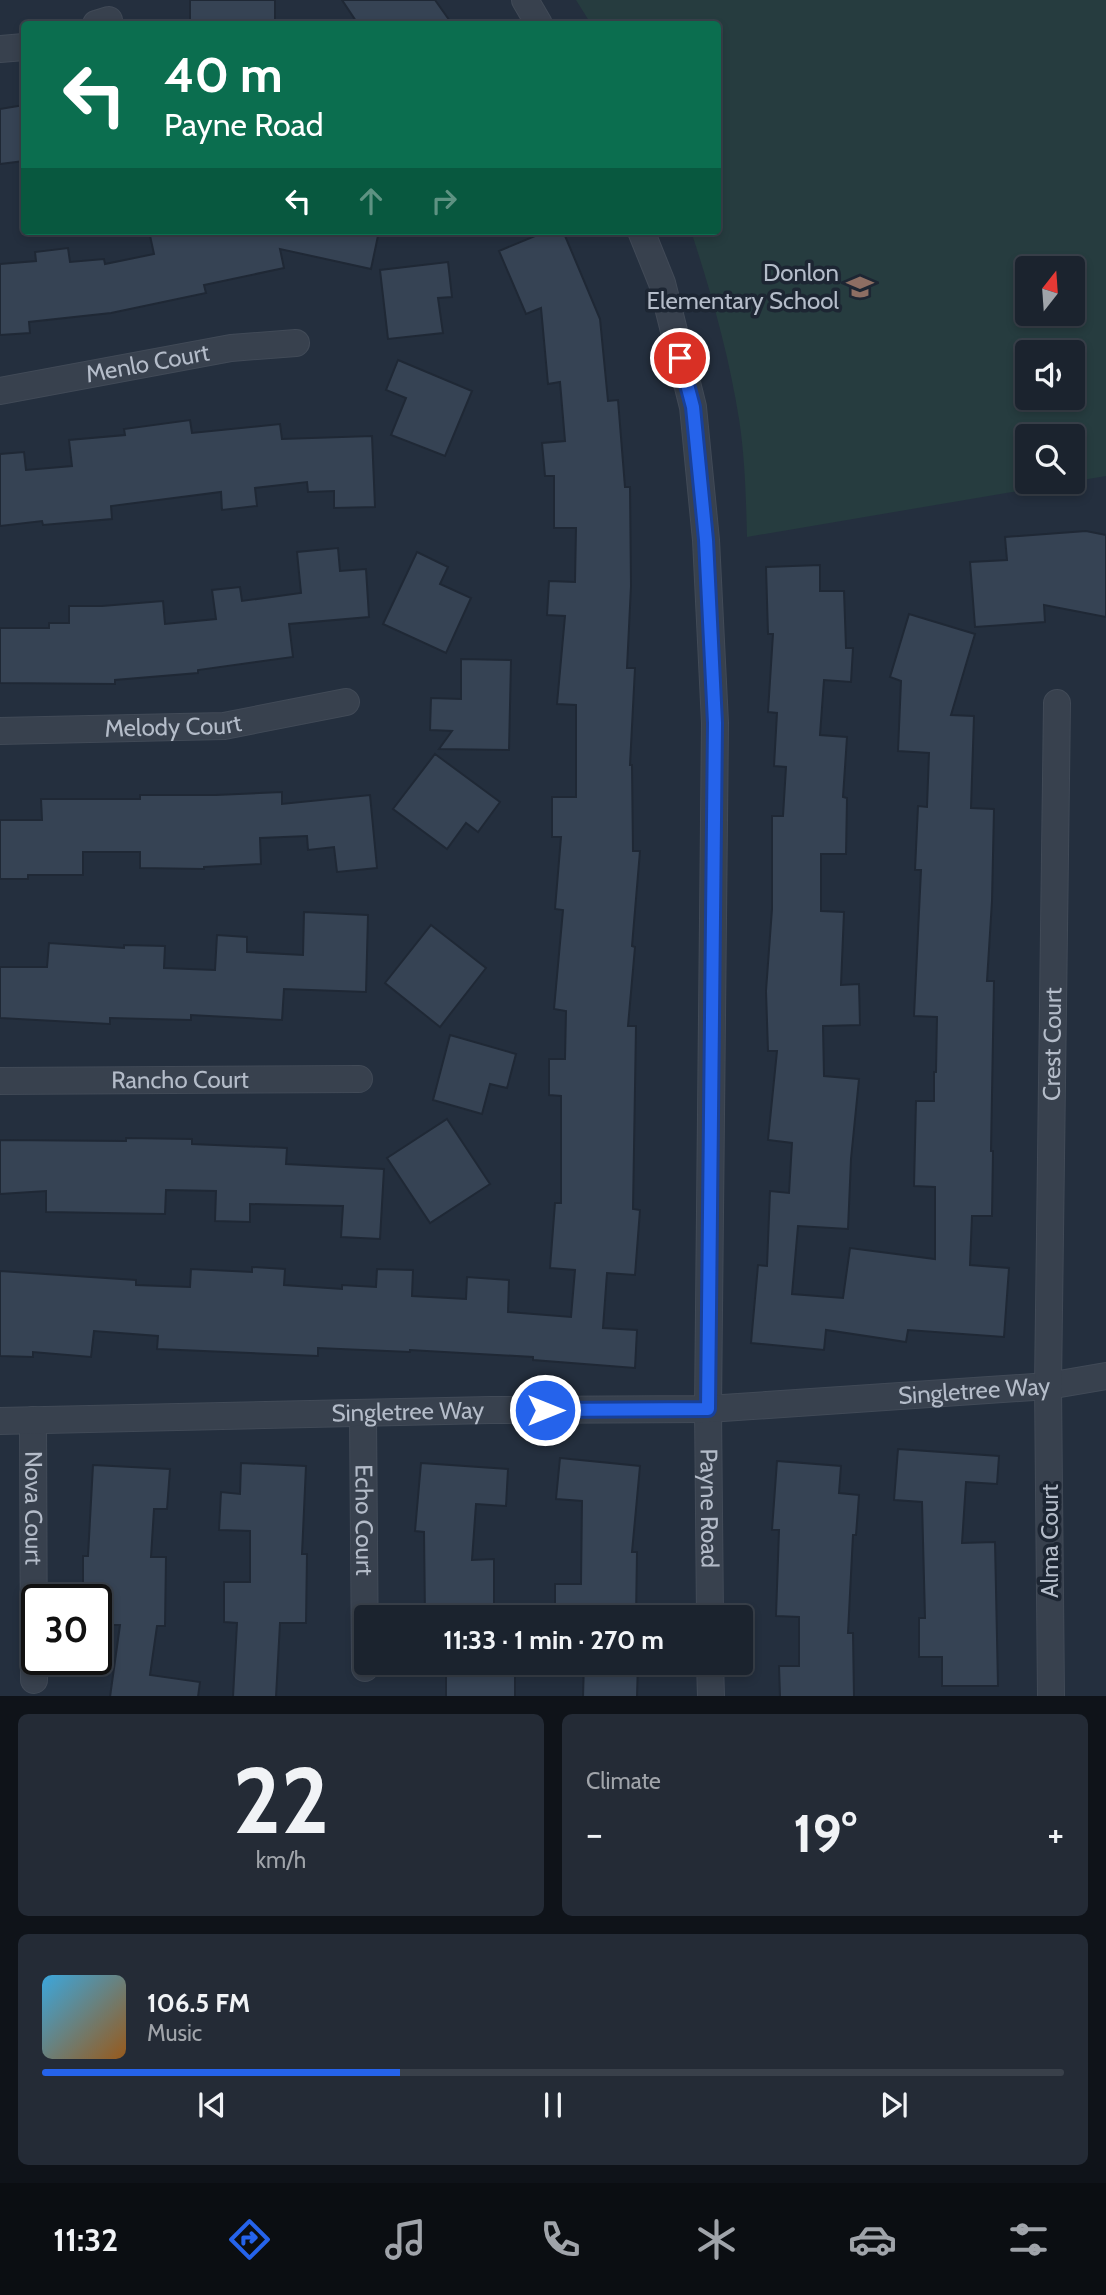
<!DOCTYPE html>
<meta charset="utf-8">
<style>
body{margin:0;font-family:Cabin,sans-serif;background:#242b36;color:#f1f3f6;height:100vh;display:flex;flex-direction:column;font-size:26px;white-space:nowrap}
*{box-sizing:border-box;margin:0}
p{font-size:23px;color:#a0a4aa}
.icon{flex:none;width:38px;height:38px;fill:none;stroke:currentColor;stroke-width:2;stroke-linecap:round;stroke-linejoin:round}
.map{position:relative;height:1696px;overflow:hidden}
.panel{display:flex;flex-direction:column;gap:18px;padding:18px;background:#0f1319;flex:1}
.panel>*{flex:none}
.banner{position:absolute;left:21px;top:21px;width:700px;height:214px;border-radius:7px;box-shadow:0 4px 10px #0003,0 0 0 2px #39404a;background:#0b6e4f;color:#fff;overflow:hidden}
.needle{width:46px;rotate:17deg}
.fabs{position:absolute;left:1015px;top:256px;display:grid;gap:14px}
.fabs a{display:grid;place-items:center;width:70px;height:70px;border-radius:7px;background:#1b232e;box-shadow:0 4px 10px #0003,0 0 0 2px #39404a;font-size:35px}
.speed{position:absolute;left:21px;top:1584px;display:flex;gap:14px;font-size:35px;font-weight:700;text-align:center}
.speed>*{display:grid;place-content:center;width:91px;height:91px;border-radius:50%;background:#1b232e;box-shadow:0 4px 10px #0003,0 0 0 2px #39404a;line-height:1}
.speed .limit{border:4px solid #111;border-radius:10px;background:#fff;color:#111}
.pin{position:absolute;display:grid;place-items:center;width:60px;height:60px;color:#fff;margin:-30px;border:4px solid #fff;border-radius:50%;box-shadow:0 2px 7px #0007}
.me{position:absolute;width:77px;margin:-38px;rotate:90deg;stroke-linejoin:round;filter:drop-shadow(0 0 5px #0008)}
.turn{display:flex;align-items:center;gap:24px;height:147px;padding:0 28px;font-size:32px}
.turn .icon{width:91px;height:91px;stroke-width:2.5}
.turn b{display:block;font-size:49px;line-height:60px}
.lanes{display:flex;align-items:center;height:66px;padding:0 28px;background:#0003;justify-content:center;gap:35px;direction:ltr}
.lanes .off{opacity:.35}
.big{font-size:52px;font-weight:800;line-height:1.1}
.panel .widget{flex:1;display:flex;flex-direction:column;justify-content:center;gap:10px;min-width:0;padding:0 24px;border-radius:10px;background:#242b36}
.panel .dial{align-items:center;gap:0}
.dial b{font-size:91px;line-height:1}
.song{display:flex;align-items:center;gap:21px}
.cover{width:84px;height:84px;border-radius:10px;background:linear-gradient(135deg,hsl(200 70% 55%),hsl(30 70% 35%))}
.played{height:7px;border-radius:4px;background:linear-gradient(90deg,#2563eb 35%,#39404a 35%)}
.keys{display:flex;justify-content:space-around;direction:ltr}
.heat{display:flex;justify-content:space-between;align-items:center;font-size:38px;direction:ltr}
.panel .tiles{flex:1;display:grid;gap:18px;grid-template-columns:1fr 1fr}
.widget:last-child{grid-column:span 2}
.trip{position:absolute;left:354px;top:1605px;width:399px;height:70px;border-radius:7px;background:#1b232e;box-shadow:0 4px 10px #0003,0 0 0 2px #39404a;font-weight:800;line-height:70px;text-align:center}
.dock{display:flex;height:112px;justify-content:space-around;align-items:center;background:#0b0e12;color:#a0a4aa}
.dock .icon{width:49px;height:49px}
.dock .current{color:#2563eb}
.dock b{font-size:32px;color:#f1f3f6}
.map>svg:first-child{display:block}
.green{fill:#263c3f;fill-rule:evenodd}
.building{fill:#364354;stroke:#1f2835;stroke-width:2}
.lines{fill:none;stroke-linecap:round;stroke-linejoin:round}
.minor-casing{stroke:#414a57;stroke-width:28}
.minor{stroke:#38414e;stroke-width:26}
.route-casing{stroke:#184099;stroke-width:18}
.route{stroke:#2563eb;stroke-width:12}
.labels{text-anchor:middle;stroke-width:7;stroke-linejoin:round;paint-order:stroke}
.poi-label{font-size:24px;fill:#b4bcc9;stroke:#1d2633;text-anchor:end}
.street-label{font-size:24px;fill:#b4bcc9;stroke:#1d2633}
</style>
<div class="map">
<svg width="1106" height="1697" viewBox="0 0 1106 1697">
<rect width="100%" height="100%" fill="#242f3e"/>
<!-- green -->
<path class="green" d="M576,0h530v476l-359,61c-1,-39 -2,-79 -8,-118 -10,-64 -28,-127 -48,-188h27v-207h-127zM1027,268h46v45h-46zM1027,352h46v45h-46zM1027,436h46v45h-46z"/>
<!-- building -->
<g class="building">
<rect x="190" y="0" width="85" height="24"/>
<polygon points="342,0 435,0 452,24 358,24"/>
<polygon points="24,105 24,161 0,164 0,109"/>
<polygon points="149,231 379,231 371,269 280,249 284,268 204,285 206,293 111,313 29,322 30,333 0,335 0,264 36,261 35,252 68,248 70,262 104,259 105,264 154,254"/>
<polygon points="547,231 563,231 600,319 608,401 618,400 625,487 630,487 631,586 627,668 635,668 630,765 632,765 633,851 640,851 632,946 635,947 628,1026 636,1026 633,1209 640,1210 635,1275 607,1273 603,1328 637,1330 635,1368 533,1360 533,1357 410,1350 410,1352 318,1348 318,1356 157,1349 158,1336 94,1331 91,1357 33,1352 33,1357 0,1356 0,1271 136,1280 136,1285 190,1287 191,1269 252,1272 252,1267 285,1269 284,1285 342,1289 342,1285 376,1287 377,1269 413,1270 412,1296 466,1299 467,1277 509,1280 508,1312 571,1317 575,1270 550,1268 555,1203 561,1203 561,1096 549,1095 549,1059 565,1059 566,1011 554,1009 563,910 555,909 561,837 552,837 552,797 576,797 576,705 557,704 565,616 547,615 549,581 575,582 576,528 554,528 554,476 545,476 542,443 565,441 560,382 548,384 541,308 526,314 499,251"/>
<polygon points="448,262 452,297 438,298 443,333 388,339 380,270"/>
<polygon points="398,360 472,391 445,456 391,435 406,398 386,390"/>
<polygon points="190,420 192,433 280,424 282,439 372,436 375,507 334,508 334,491 308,492 307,482 255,488 257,506 222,510 221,492 111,506 112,519 43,525 42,521 0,526 0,454 24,452 26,470 72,466 69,440 125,435 124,429"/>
<polygon points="1086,531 1106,535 1106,617 1044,605 1045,622 975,627 970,562 1007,560 1005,537"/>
<polygon points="338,548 340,571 366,569 369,617 289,624 293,657 198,670 198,673 115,680 115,684 0,683 0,628 49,628 49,623 69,623 69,606 102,606 163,601 165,624 216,619 212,590 240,587 242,601 301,593 297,552"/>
<polygon points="417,552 448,567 440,584 471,598 446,653 383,624"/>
<polygon points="820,565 820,591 844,591 846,648 853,648 851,682 824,680 820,735 847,737 843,797 847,798 846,854 821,854 821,911 844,912 841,985 859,984 860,1025 823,1026 824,1076 859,1079 851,1159 848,1229 798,1226 792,1294 843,1298 850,1248 935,1259 935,1187 914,1186 916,1101 934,1101 934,1072 936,1072 937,1017 914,1016 921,870 915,870 918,806 927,807 929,753 898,751 901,681 890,677 909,614 975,634 951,715 974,716 971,808 994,809 992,901 987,981 994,981 991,1151 993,1151 992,1216 972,1216 970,1265 1009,1268 1004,1337 908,1330 906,1342 826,1330 824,1350 751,1343 758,1265 767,1266 770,1191 789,1193 792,1143 768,1140 777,1051 768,1051 766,991 772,909 772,816 783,816 786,767 774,766 777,713 768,712 773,634 768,634 766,567"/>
<polygon points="461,659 511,660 509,750 439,749 452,731 430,730 431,698 461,699"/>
<polygon points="435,754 500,802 478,832 466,823 447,849 393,809"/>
<polygon points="282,792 282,804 370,795 377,868 337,872 334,847 308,850 307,836 260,838 261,864 204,867 204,869 140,868 140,852 83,852 83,875 28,875 28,879 0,879 0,820 42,820 41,799 140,799 140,795 216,795"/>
<polygon points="304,912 368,915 366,992 284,989 282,1020 191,1015 191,1020 110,1018 110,1024 0,1018 0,967 47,967 49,943 124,948 124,945 165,946 164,968 215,970 217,935 247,937 247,952 303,955"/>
<polygon points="431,925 486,968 440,1027 385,983"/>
<polygon points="450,1035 516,1054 507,1088 490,1084 482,1114 433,1100"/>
<polygon points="447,1119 490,1184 430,1223 387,1158"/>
<polygon points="126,1138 192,1139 192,1144 287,1148 286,1164 384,1169 380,1239 341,1237 343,1206 250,1204 250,1222 215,1221 216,1191 166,1190 165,1214 46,1212 46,1191 0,1194 0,1140 126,1141"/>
<polygon points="898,1449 999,1456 997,1484 966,1482 962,1543 995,1542 998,1686 942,1686 942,1657 919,1657 919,1618 925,1618 922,1502 894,1500"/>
<polygon points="560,1458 640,1466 632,1552 637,1552 636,1617 555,1617 555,1584 581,1584 582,1501 556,1499"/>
<polygon points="777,1461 841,1466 839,1493 859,1495 856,1535 853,1535 848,1633 853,1633 854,1697 780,1697 779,1666 799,1666 799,1617 776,1616 779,1530 772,1530"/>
<polygon points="241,1463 306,1466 302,1554 307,1554 306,1623 280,1623 276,1697 233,1697 237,1623 224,1622 224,1582 250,1582 250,1531 219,1530 221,1492 240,1494"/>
<polygon points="421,1463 508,1469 506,1506 476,1504 472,1560 494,1559 494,1617 425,1617 424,1532 415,1531"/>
<polygon points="93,1465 170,1469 167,1509 154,1509 151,1557 166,1557 165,1626 157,1626 150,1675 200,1682 198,1697 110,1697 120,1625 107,1625 108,1589 83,1588 83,1556 88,1556"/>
<rect x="446" y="1662" width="69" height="35"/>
<polygon points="584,1662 638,1662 637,1697 583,1697"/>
</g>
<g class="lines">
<defs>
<g id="minor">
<polyline points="525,0 539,24"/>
<polyline points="96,24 109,20"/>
<polyline points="0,49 24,47"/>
<path id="s1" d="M641,231l21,52 31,124 13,133 9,183 -7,686 2,208"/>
<path id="s2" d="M0,391l231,-43 65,-5"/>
<path id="s3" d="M0,731l224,-5 122,-24"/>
<path id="s4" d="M0,1081l359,-2"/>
<path id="s5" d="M363,1415l2,253"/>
<path id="s6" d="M33,1420l1,260"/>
<path id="s7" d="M0,1421l490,-11 218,-1 340,-23 58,-10"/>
<polyline points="710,1662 711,1697"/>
<path id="s8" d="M1051,1697l-3,-311 9,-683"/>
</g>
</defs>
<!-- minor casing -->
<use href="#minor" class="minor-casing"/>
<!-- minor -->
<use href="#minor" class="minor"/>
</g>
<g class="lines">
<defs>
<polyline id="route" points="545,1410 708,1409 715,723 706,540 693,407 680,358"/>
</defs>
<!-- route casing -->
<use href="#route" class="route-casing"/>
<!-- route -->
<use href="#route" class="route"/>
</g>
<!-- icons -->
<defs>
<symbol id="school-bare" viewBox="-9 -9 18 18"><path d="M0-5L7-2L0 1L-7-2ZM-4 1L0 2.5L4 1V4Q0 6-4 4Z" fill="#8d6e63" stroke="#1d2633" stroke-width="2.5" paint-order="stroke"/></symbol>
</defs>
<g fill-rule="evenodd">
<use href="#school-bare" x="841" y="268" width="38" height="38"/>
</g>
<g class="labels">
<!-- poi labels -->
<g class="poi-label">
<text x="839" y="281">Donlon<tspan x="839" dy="28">Elementary School</tspan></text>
</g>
<!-- street labels -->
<g class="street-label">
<text dy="8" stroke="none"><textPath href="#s2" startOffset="150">Menlo Court</textPath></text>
<text dy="8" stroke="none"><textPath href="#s3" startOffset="173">Melody Court</textPath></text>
<text dy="8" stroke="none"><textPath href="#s8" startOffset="653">Crest Court</textPath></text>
<text dy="8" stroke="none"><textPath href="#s4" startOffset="180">Rancho Court</textPath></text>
<text dy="8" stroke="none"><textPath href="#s7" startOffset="975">Singletree Way</textPath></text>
<text dy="8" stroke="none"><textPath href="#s7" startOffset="408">Singletree Way</textPath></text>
<text dy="8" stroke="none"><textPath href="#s6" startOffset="88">Nova Court</textPath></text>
<text dy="8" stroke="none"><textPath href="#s1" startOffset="1286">Payne Road</textPath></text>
<text dy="8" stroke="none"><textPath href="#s5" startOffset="105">Echo Court</textPath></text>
<text transform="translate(1050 1541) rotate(-90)" y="8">Alma Court</text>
</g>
</g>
</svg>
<div class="fabs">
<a><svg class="needle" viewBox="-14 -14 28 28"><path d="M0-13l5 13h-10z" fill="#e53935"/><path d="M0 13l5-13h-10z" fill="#a0a4aa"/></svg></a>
<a><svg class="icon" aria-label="sound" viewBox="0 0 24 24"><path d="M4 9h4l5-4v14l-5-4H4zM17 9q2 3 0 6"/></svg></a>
<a><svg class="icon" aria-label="search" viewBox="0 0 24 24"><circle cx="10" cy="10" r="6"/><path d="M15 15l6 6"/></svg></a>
</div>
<div class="speed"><div class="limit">30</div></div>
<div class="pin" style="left:680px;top:358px;background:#d93025"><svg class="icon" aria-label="arrive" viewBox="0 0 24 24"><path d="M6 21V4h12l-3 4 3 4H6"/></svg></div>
<svg class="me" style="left:545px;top:1410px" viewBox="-20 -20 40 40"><circle r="17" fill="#2563eb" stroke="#fff" stroke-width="3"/><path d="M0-11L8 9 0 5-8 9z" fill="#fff"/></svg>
<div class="trip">11:33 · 1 min · 270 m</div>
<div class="banner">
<div class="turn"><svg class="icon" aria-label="left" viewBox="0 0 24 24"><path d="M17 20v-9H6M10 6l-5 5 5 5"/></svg><div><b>40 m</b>Payne Road</div></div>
<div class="lanes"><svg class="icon" aria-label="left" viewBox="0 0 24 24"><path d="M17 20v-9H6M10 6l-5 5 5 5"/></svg><svg class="icon off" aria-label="ahead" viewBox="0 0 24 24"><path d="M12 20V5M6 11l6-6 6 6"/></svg><svg class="icon off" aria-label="right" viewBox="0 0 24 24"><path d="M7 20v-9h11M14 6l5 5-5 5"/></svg></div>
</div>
</div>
<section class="panel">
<div class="tiles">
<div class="widget dial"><b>22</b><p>km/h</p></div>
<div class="widget"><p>Climate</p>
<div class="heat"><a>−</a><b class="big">19°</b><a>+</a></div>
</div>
<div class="widget">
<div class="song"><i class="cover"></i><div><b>106.5 FM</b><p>Music</p></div></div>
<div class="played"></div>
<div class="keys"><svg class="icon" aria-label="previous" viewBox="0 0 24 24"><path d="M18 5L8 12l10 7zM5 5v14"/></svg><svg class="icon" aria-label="pause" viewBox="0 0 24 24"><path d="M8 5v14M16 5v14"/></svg><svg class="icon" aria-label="next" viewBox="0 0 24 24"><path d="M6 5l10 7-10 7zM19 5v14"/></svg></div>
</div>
</div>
</section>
<nav class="dock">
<b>11:32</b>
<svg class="icon current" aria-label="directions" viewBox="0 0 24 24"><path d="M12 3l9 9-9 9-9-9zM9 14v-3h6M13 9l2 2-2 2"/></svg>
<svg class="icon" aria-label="music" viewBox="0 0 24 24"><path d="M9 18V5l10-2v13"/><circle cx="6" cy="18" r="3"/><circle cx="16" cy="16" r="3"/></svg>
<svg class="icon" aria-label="phone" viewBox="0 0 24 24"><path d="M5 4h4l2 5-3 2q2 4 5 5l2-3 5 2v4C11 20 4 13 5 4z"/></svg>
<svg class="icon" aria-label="climate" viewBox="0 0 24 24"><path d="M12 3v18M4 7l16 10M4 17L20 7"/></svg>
<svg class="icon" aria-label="car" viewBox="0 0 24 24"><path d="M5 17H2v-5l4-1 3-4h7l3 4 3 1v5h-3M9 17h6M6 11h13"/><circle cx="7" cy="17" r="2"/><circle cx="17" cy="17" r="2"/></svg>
<svg class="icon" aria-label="filters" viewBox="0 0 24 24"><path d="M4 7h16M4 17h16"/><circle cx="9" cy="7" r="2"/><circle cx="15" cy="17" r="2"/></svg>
</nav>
